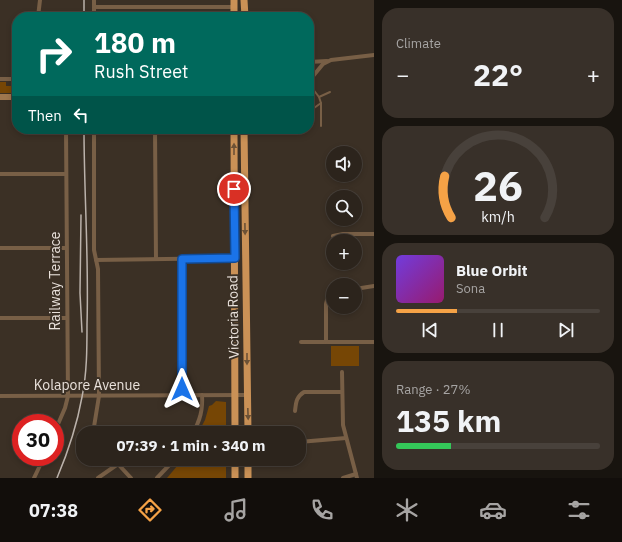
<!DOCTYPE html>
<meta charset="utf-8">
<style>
body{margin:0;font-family:"IBM Plex Sans",sans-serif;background:#383029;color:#f1f3f6;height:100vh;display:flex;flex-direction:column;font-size:15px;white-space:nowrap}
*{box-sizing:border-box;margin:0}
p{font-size:13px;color:#a6a4a3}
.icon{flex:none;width:22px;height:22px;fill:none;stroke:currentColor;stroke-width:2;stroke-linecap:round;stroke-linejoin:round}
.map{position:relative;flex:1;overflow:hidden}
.details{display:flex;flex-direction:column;gap:8px;padding:8px;background:#18140f;width:248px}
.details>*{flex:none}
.top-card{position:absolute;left:12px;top:12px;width:302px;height:122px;border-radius:16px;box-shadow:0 2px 6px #0003,0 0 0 1px #48413b;background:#00695c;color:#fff;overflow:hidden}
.tools{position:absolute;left:326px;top:146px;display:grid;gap:8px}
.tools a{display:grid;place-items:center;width:36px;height:36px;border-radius:50%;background:#2c241c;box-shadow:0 2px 6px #0003,0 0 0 1px #48413b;font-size:20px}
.speed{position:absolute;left:12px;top:414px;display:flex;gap:8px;font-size:20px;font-weight:700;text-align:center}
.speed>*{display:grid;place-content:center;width:52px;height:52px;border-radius:50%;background:#2c241c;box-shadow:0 2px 6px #0003,0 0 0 1px #48413b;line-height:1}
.speed .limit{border:6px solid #d22;background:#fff;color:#111}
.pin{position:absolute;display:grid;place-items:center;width:34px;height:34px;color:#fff;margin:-17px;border:2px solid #fff;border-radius:50%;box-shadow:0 1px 4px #0007}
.me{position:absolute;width:44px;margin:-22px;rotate:0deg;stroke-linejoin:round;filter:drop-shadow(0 0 3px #0008)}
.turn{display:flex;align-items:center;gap:14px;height:84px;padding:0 16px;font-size:18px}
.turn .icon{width:52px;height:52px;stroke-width:2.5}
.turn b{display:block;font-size:28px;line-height:34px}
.then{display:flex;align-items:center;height:38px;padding:0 16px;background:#0003;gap:8px;font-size:15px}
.big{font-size:30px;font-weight:700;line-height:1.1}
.details .tile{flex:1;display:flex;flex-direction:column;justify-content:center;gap:6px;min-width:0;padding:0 14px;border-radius:16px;background:#383029}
.details .dial{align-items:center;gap:0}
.dial svg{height:104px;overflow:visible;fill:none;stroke:#48413b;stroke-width:7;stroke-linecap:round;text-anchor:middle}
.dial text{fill:#f1f3f6;stroke:none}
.song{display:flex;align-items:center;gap:12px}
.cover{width:48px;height:48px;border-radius:6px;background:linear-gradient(135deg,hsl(260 70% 55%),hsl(320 70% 35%))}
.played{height:4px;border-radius:2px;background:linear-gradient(90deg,#f5a246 30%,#48413b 30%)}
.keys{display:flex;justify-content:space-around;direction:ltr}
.heat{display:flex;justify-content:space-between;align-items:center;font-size:22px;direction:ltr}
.charge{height:6px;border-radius:3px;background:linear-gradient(90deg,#34c759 27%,#48413b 0)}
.trip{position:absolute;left:76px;top:426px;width:230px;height:40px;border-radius:16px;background:#2c241c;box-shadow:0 2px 6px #0003,0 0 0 1px #48413b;font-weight:700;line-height:40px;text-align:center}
.tabs{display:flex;height:64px;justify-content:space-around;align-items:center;background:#120e0b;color:#a6a4a3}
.tabs .icon{width:28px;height:28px}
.tabs .on{color:#f5a246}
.tabs b{font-size:18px;color:#f1f3f6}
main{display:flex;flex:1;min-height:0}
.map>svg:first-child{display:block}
.green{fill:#764605}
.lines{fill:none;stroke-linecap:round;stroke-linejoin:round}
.service{stroke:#785f46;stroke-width:2}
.minor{stroke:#785f46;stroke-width:4}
.secondary{stroke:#9f774e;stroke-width:6}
.trunk{stroke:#ca9156;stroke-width:7}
.rail{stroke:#bbb2ab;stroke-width:1.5}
.oneway{fill:#6d5236}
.route-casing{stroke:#114b97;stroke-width:10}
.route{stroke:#1a73e8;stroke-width:7}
.labels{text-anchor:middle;stroke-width:4;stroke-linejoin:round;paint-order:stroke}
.street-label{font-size:14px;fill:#e9e1db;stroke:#3b3025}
</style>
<main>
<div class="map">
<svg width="374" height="478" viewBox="0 0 374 478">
<rect width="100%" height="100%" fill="#3b3025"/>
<!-- green -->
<g class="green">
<polygon points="0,82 6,82 6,86 14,86 14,82 17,82 17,93 0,93"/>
<rect x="331" y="346" width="28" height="20"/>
<polygon points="216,401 226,402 226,433 198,433 205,420 209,406 212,405"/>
<polygon points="183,459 226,459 226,478 167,478"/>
</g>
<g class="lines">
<!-- service -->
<g class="service">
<polyline points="309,84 319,97 330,92"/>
<polyline points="319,97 321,103 321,126"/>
<polyline points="309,109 314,108 321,103"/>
</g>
<!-- minor -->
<g class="minor">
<polyline points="94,0 94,17"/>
<polyline points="94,7 234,7"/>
<polyline points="38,17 40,0"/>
<polyline points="309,62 327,61"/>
<polyline points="0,79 17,79"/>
<polyline points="309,81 323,64 331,60 374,55"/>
<polyline points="155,129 156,259"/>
<polyline points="0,174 66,174"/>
<polyline points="333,236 343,234 374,234"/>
<polyline points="0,248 66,248"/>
<polyline points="182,259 182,395"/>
<polyline points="96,260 235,258"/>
<polyline points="355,289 374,286"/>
<polyline points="0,318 66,318"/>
<polyline points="301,342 374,342"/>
<polyline points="326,342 326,304 327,300 333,295"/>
<polyline points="342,372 343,425 357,478"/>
<polyline points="0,396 247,395"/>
<path d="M295,411c1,-8 1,-14 9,-19h38"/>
<polyline points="55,431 65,408 68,396 66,129"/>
<polyline points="93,433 99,396 98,269 94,250 94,129"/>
<path d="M193,433c7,-13 10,-23 9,-38"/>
<polyline points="299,442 346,438"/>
<polyline points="118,464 131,478"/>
<polyline points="34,478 44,457"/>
<polyline points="98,478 118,464 123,459"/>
<polyline points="157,478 175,459"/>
<polyline points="343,478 356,474"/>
</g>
<!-- secondary -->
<polyline class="secondary" points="0,97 17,97"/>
<!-- trunk -->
<g class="trunk">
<polyline points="234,0 234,17"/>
<polyline points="244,0 245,17"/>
<polyline points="234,129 235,433"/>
<polyline points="244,129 248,433"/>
<polyline points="248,459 248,478"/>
<polyline points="235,478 235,459"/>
</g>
<!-- rail -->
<g class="rail">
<polyline points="84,0 84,17"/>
<polyline points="81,215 80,293 82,332"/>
<path d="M57,478c11,-26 20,-53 25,-81 5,-24 5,-49 5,-73 2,-65 -3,-130 -3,-195"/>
</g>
</g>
<!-- one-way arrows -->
<defs><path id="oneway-solid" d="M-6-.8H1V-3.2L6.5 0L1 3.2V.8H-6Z"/></defs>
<g class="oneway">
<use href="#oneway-solid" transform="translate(234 149) rotate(-90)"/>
<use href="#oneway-solid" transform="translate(245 229) rotate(89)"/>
<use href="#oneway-solid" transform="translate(247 359) rotate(90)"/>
<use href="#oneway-solid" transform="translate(248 414) rotate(88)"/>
</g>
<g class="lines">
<defs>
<polyline id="route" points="182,389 182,259 235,258 234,189"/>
</defs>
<!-- route casing -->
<use href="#route" class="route-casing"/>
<!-- route -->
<use href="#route" class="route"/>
</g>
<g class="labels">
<!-- street labels -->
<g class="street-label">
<text transform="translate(55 281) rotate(-90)" y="5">Railway Terrace</text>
<text transform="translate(233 317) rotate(-91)" y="5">Victoria Road</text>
<text x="87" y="390">Kolapore Avenue</text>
</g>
</g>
</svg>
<div class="tools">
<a><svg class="icon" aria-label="sound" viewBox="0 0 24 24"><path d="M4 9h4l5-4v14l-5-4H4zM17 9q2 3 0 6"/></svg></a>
<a><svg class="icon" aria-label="search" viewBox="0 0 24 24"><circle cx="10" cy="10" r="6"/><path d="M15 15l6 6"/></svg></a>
<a>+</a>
<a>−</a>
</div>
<div class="speed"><div class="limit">30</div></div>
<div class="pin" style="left:234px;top:189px;background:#d93025"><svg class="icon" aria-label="arrive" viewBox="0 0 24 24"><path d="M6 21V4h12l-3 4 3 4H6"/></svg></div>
<svg class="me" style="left:182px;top:389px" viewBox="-20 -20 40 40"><path d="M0-17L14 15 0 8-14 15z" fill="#1a73e8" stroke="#fff" stroke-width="4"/></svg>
<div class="trip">07:39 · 1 min · 340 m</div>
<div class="top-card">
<div class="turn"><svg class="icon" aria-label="right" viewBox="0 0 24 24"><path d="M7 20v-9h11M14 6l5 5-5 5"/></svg><div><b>180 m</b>Rush Street</div></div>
<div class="then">Then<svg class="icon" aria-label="left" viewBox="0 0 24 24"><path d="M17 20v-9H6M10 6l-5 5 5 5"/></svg></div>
</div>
</div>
<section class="details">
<div class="tile"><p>Climate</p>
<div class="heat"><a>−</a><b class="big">22°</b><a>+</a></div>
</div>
<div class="tile dial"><svg viewBox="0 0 100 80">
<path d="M14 69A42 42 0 1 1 86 69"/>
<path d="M14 69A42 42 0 0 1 9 37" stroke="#f5a246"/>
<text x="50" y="56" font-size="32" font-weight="700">26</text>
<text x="50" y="72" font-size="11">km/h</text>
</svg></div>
<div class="tile">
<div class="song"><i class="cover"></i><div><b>Blue Orbit</b><p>Sona</p></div></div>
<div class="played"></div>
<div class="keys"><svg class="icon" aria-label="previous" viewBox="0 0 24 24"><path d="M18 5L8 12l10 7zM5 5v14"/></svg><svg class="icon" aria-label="pause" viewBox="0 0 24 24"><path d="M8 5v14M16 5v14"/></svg><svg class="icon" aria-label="next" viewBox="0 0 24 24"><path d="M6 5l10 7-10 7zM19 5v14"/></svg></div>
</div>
<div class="tile"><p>Range · 27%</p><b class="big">135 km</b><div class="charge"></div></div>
</section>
</main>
<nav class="tabs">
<b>07:38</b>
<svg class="icon on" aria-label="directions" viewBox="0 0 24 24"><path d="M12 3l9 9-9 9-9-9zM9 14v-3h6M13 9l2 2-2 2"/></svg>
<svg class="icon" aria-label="music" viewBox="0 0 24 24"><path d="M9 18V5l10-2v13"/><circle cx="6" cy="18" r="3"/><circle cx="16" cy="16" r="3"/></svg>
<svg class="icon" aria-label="phone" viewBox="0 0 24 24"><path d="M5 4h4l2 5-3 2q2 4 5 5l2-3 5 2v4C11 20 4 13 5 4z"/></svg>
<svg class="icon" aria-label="climate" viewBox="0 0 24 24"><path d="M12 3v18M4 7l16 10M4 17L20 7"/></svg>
<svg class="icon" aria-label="car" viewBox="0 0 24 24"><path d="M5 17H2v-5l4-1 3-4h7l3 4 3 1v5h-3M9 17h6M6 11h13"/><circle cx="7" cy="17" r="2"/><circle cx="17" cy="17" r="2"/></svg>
<svg class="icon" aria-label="filters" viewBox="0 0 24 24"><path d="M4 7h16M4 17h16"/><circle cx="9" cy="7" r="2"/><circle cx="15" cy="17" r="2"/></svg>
</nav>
